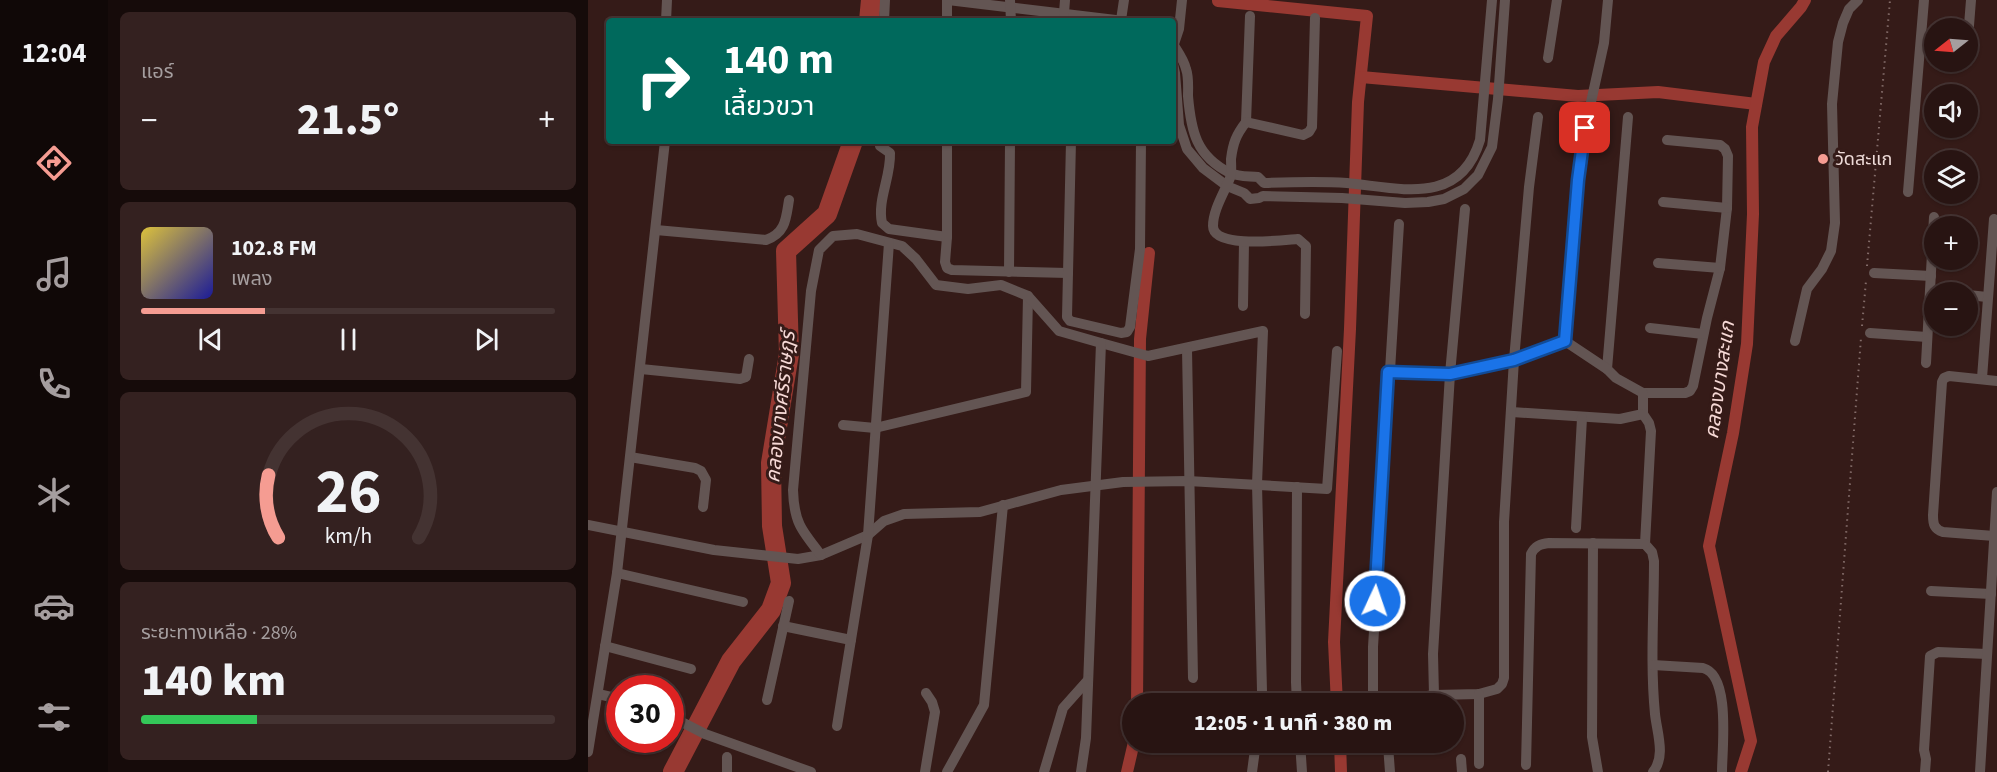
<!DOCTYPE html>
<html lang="th">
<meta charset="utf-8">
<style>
body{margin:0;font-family:"Source Sans 3","Noto Sans Thai",sans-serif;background:#342120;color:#f1f3f6;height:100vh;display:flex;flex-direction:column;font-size:22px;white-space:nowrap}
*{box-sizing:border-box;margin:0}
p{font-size:20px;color:#a59e9f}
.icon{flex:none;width:33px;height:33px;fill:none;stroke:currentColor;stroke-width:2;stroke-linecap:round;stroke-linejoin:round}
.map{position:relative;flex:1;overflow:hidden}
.drawer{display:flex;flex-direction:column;gap:12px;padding:12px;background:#160b0a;width:480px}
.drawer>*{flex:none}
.hud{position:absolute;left:18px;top:18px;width:570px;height:126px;border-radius:6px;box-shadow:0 2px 4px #0004,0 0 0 2px #443332;background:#00695c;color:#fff;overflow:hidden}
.needle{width:39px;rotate:253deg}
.fabs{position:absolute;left:1336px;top:18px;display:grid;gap:12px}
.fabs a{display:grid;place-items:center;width:54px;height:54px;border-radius:50%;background:#281412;box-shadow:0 2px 4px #0004,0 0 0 2px #443332;font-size:30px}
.speed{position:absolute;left:18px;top:675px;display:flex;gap:12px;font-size:30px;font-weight:700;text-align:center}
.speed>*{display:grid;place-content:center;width:78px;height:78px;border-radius:50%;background:#281412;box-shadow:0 2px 4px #0004,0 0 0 2px #443332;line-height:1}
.speed .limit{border:9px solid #d22;background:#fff;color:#111}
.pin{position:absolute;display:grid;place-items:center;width:51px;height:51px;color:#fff;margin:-26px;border-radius:12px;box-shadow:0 3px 9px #0006}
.me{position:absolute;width:66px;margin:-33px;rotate:3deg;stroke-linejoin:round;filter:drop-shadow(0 0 4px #0008)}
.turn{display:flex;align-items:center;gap:21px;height:126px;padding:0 18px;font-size:27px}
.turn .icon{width:78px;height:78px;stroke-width:2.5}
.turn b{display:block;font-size:42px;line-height:51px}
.big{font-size:45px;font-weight:800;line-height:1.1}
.drawer .widget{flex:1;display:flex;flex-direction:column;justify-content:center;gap:9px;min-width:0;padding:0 21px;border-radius:9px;background:#342120}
.drawer .dial{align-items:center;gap:0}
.dial svg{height:156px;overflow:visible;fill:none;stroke:#443332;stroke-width:7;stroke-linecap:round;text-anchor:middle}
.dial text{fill:#f1f3f6;stroke:none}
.song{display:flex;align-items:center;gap:18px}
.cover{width:72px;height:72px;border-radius:9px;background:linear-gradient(135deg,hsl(50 70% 55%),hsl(240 70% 35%))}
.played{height:6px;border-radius:3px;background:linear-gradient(90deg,#f59c92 30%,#443332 30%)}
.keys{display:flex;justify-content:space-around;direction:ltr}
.heat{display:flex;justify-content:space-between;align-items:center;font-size:33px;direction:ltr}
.charge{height:9px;border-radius:4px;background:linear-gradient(90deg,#34c759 28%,#443332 0)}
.trip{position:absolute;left:534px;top:693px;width:342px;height:60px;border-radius:30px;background:#281412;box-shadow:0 2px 4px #0004,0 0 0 2px #443332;font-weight:800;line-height:60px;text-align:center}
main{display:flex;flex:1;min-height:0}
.dock{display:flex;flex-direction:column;width:108px;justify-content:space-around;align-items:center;background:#100807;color:#a59e9f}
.dock .icon{width:42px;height:42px}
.dock .on{color:#f59c92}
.dock b{font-size:27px;color:#f1f3f6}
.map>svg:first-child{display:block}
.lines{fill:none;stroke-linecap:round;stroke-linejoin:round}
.canal{stroke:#983932;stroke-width:12}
.river{stroke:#983932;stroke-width:20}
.path{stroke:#836c69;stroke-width:2;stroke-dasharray:1.5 4.5;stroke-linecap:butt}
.minor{stroke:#635553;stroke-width:10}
.route-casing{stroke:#114b97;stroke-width:15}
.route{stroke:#1a73e8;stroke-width:10}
.poi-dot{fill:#f59c92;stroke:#351b18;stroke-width:2}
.labels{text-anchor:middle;stroke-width:6;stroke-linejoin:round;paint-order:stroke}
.poi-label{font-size:18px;fill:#eedbd8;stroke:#351b18;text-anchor:start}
.water-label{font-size:20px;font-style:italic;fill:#f6d9d6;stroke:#351b18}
</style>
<main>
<nav class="dock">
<b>12:04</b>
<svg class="icon on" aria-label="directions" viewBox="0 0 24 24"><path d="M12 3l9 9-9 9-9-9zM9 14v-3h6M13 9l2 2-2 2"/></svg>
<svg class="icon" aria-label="music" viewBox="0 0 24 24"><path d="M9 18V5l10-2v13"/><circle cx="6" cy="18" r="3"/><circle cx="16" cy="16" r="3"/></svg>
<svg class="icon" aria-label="phone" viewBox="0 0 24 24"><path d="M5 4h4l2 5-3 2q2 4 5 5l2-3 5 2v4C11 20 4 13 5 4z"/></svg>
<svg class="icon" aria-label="climate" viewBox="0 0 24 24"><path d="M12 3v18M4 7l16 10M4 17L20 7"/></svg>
<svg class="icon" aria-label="car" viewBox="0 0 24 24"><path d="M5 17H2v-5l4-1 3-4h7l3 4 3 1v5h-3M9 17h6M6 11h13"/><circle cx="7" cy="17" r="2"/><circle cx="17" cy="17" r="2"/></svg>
<svg class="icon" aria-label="filters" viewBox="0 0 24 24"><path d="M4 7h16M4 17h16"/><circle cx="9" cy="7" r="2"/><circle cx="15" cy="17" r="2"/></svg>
</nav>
<section class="drawer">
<div class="widget"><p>แอร์</p>
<div class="heat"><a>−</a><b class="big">21.5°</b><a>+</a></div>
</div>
<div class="widget">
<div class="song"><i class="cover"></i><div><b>102.8 FM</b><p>เพลง</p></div></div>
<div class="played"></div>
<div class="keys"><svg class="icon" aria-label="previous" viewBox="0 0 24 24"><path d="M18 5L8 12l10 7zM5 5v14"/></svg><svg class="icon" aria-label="pause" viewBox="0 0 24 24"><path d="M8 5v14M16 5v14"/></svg><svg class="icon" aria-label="next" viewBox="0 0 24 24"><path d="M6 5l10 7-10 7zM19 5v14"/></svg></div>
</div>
<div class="widget dial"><svg viewBox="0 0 100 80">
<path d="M14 69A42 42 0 1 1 86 69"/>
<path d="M14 69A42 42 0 0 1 9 37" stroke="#f59c92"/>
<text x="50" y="56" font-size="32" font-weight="700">26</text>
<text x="50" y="72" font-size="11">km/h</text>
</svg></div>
<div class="widget"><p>ระยะทางเหลือ · 28%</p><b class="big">140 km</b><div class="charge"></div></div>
</section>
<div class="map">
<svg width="1409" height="772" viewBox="0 0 1409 772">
<rect width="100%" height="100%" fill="#351b18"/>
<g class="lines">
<!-- canal -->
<g class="canal">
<polyline points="630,1 779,16 770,102 762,329 746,642 749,704"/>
<polyline points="773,77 990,96 1070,92 1168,104"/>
<polyline points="549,704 552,339 561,253"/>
<polyline points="752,742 753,772"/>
<polyline points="539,772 546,742"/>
<polyline points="1153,772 1163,741 1121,546 1145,433 1159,344 1165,214 1164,127 1176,62 1188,36 1213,7 1217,0"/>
</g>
<!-- river -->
<g class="river">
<polyline points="281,21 283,0"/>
<polyline points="85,772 143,661 183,610 193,583 184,526 183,463 201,354 198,251 239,214 265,141"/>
</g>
<!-- path -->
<g class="path">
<polyline points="1279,266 1302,0"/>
<polyline points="1274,326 1278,281"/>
<polyline points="1240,772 1273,338"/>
</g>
<!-- minor -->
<g class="minor">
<polyline points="360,0 536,21"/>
<polyline points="422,0 423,21"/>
<polyline points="476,13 477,0"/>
<polyline points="533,20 536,0"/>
<polyline points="78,21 79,0"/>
<polyline points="296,21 297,0"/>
<polyline points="359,21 359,0"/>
<polyline points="1380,38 1383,0"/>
<path d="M585,44c5,8 11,16 13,25 3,8 2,19 2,27 3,35 8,60 42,77 9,4 19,3 28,4l6,6c27,-1 56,-2 83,0 53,5 113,24 133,-43l12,-140"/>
<polyline points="585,47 591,29 594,0"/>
<polyline points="960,58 969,0"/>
<polyline points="585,64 587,73 591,125 599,149 615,168 639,186 656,193 662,199 671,198 675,196 754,198 817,203 840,202 856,199 876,189 890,175 904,147 910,99 917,0"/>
<polyline points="1040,117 1019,369 1028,378 1055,393 1097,393 1102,391 1105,386 1119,318 1132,268 1139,208 1140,156 1137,149 1132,145 1079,140"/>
<polyline points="658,122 662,16"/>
<path d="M291,141l1,5 10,7c1,24 -13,47 -8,70l7,6 58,8"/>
<polyline points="359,141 359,237 357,262 359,268 364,270 480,273"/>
<polyline points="483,141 479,317 482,321 533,333 539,332 542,327 552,249 553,141"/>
<polyline points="1320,192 1336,0"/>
<polyline points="1075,202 1139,208"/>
<path d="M68,230l110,10c20,-7 20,-22 23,-40"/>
<polyline points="1070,263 1132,268"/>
<polyline points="421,272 422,141"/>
<polyline points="1286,273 1343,276"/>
<polyline points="1380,295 1399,297"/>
<polyline points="655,306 656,242"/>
<path d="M717,314l1,-68 -8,-7c-15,1 -85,10 -85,-13 0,-16 11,-33 17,-48 2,-6 1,-12 1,-19 2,-16 5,-24 15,-37l57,13 6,-3 3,-5 3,-109"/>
<polyline points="1062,328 1115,334"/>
<polyline points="1282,333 1339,337"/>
<polyline points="977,341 994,143 1016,43 1020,0"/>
<polyline points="1207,341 1219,289 1234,269 1243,251 1247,223 1244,104 1250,42 1255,23 1261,9 1270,0"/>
<polyline points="513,343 560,356 675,331 669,484 674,691 672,704"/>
<polyline points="599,349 605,678"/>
<polyline points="1338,363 1346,217"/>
<polyline points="53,369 152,379 158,377 161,359"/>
<polyline points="800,372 862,374 926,360 977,341 1019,369"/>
<polyline points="1394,378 1406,219"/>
<polyline points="924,412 1032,419 1055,414 1055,393"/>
<path d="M1055,414l6,9 2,8 -6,113 7,8 2,9c0,50 -4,102 1,153 2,19 11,42 -2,58"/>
<polyline points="255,425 287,428 438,392 440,296"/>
<polyline points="42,457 107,468 113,471 118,480 115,507"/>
<polyline points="0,525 126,550 210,559 233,555 280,535 296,521 316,514 392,512 473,490 535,482 600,481 739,489 749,351"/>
<polyline points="988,528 994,418"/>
<path d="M1406,536l-51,-4c-9,-3 -10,-8 -10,-17l9,-133 2,-4 5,-2 48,5"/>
<polyline points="1005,543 1004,737 1010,772"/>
<path d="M233,555c-20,-25 -27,-33 -28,-65l18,-199 8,-41 14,-14 24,-2 45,12 14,13 20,26 32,4 33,-4 27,11 31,35 42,12 -15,395 -5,34"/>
<polyline points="29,573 155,602"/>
<polyline points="1343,591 1403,594"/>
<polyline points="195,626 263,640"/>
<polyline points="17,646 103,669"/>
<path d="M1065,665l50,3c28,7 19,81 19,104"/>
<polyline points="10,694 32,699"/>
<polyline points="846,695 845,654 862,374 877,209"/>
<polyline points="179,700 201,601"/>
<polyline points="709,704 708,682 709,487"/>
<polyline points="785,704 785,647 811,224"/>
<polyline points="788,704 846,695 891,694 909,689 914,684 916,678 916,522 926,360 941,187 950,117"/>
<polyline points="82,716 117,734 223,772"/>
<polyline points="249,726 280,535 301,243"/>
<polyline points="712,742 714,772"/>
<polyline points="800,745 802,772"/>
<polyline points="0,752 29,573 77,141"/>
<polyline points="873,759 874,772"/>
<polyline points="891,764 891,694"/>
<path d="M938,765l5,-211c4,-8 9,-10 18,-11l96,1"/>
<polyline points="139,772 139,757"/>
<polyline points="337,772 347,712 344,702 338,693"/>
<polyline points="359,772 396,705 415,505"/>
<polyline points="456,772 475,708 500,680"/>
<polyline points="664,772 668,742"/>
<polyline points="1337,772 1338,759 1336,750 1342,656 1350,652 1399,654"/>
<polyline points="1392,772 1409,492"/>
</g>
</g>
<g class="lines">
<defs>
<polyline id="route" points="787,601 800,372 862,374 926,360 977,341 990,180 997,128"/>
</defs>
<!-- route casing -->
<use href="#route" class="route-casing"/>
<!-- route -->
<use href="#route" class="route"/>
</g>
<!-- markers -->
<circle class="poi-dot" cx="1235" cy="159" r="6"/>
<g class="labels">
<!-- poi labels -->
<g class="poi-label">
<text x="1247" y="165">วัดสะแก</text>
</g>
<!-- water labels -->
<g class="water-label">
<text transform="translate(1131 380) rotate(-82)" y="7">คลองบางสะแก</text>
<text transform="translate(192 407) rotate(-84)" y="7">คลองบางศรีราษฎร์</text>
</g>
</g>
</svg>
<div class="fabs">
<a><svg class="needle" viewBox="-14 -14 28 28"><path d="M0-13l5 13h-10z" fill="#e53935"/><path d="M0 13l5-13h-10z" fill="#a59e9f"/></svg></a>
<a><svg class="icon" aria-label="sound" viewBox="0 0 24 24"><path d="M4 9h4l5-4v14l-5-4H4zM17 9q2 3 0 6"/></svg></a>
<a><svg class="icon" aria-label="layers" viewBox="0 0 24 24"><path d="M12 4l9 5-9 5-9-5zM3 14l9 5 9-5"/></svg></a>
<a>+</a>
<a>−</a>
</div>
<div class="speed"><div class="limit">30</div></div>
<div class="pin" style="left:997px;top:128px;background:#d93025"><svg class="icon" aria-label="arrive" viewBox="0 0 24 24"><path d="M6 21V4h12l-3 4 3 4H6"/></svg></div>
<svg class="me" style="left:787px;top:601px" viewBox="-20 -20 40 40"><circle r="17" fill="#1a73e8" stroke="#fff" stroke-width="3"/><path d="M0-11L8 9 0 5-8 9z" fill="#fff"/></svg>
<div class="trip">12:05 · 1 นาที · 380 m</div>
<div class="hud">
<div class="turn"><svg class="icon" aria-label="right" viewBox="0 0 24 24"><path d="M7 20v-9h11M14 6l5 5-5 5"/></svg><div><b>140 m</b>เลี้ยวขวา</div></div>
</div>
</div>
</main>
